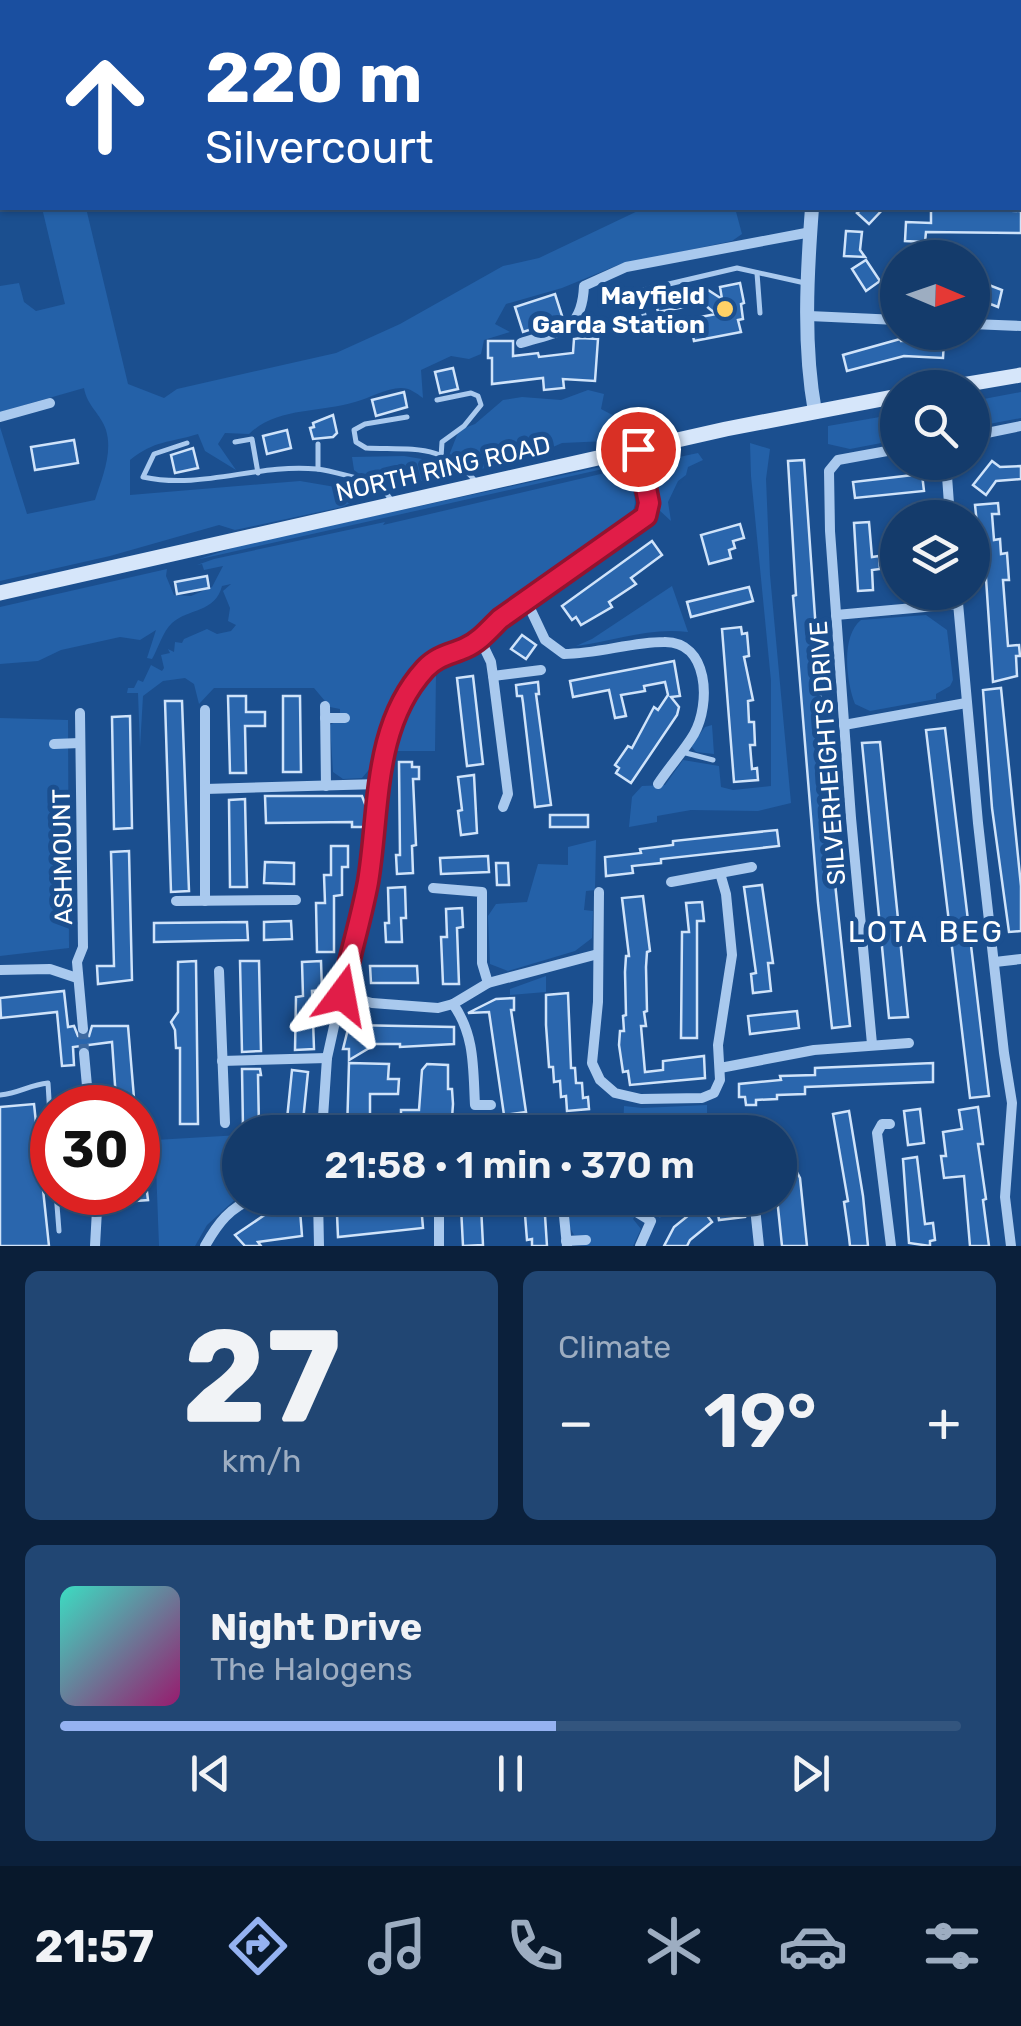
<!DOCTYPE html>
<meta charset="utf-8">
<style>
body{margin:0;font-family:Rubik,sans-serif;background:#214673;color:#f1f3f6;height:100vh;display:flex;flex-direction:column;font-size:38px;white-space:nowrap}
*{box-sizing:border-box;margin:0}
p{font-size:32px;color:#9dadc1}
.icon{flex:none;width:55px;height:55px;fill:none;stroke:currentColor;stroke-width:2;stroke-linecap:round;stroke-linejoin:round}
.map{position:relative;height:1246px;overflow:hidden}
.panel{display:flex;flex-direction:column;gap:25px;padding:25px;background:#0b203b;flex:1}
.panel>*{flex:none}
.guide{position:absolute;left:0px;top:0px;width:1022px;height:210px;box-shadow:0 2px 8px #0004,0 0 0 2px #33557e;background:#1a4fa0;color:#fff;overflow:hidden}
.needle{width:65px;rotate:92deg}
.tools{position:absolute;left:880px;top:240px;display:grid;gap:20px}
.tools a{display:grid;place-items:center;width:110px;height:110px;border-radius:50%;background:#143b6b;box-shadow:0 2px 8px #0004,0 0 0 2px #33557e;font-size:50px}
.speed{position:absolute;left:30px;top:1085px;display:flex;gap:20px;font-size:50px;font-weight:700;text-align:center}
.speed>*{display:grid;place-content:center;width:130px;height:130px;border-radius:50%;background:#143b6b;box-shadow:0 2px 8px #0004,0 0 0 2px #33557e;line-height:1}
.speed .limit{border:15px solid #d22;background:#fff;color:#111}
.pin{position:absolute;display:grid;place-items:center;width:85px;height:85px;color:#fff;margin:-42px;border:5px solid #fff;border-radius:50%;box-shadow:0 2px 10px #0007}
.me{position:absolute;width:110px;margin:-55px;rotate:13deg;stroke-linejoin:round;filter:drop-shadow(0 0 8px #0008)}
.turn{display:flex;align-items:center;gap:35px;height:210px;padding:0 40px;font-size:45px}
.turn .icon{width:130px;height:130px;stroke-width:2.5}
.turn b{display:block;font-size:70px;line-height:85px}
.big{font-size:75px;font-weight:600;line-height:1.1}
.panel .tile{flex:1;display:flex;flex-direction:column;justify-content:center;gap:15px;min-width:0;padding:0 35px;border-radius:15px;background:#214673}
.panel .dial{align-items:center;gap:0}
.dial b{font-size:130px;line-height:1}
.song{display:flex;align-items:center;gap:30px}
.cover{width:120px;height:120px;border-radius:15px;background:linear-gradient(135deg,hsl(170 70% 55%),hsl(320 70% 35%))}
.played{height:10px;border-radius:5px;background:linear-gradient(90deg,#95b2f1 55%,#33557e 55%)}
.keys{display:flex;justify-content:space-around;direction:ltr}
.heat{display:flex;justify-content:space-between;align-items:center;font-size:55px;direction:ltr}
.panel .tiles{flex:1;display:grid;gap:25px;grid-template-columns:1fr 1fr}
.tile:last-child{grid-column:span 2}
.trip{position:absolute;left:222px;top:1115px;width:575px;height:100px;border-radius:50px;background:#143b6b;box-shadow:0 2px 8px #0004,0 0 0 2px #33557e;font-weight:600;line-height:100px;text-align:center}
.menu{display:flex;height:160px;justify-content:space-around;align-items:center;background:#08182b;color:#9dadc1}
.menu .icon{width:70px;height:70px}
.menu .selected{color:#95b2f1}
.menu b{font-size:45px;color:#f1f3f6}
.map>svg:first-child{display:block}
.green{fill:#2461a8}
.building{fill:#2a66ad;stroke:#cfe3fa;stroke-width:2.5}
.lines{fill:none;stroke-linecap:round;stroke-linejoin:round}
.minor-tunnel{stroke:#3d69a0;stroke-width:10;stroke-dasharray:10 5;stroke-linecap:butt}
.service{stroke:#a9c9ee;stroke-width:5}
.minor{stroke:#a9c9ee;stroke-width:10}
.tertiary{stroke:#a9c9ee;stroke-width:14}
.secondary{stroke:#d6e6fa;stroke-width:15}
.route-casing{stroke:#92132f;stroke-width:25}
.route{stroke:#e11d48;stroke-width:18}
.poi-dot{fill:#ffd166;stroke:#1b4f8f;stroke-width:4}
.labels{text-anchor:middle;stroke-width:10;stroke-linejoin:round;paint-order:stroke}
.poi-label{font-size:25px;font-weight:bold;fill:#fff;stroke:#1b4f8f;text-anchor:end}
.street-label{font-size:25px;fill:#fff;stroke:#1b4f8f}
.quarter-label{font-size:30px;letter-spacing:2.5px;fill:#fff;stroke:#1b4f8f}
</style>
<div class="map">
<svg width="1021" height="1246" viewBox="0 0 1021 1246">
<rect width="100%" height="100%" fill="#1b4f8f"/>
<!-- green -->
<g class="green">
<polygon points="647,0 821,0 651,2"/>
<path d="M42,208h44l42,176 36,14 13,-9 159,-36 64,-29 103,-58 36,-8 105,-50h91l7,26 -10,7 -114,24 -56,23 -56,16 -11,20 15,8 -26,8 -3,14 -12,5 -18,-3 -30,14 2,28c-7,-5 -13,-10 -22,-10 -15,0 -31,10 -46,14 -36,11 -78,5 -106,32l-24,-1 -7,11 18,26 -31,-19 -7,-17c-29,9 -43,6 -68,26v35l170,-14 71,12 -29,14 -107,23 -16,-5 -109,31 -110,25v-154l27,87 68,-14c7,-22 18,-47 11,-70 -5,-16 -19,-24 -22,-42l-84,24v-126l19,-3 5,19 12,9 29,-7z"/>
<polygon points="588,390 604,394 601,409 641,430 607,441 562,443 519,462 441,476 459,430 475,424 503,400 522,397 561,400"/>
<polygon points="1021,392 1021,418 973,427 973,401"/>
<polygon points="897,414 897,440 850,449 828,444 828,426"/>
<polygon points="750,443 770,449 766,479 770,575 791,803 758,811 691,810 657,816 657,822 629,827 632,797 642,786 665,785 683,760 719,766 721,787 733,790 771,786 771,681 751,476"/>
<polygon points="698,453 703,460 688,467 686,475 678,481 668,502 671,521 658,509 656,466 660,461"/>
<path d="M404,456l18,3 9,7 -1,12c-15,5 -25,9 -39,-2l-22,5 -15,-11 -2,-13z"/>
<polygon points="614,464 621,465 196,560 245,544"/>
<path d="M622,469c10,22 20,30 6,51l-137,98 -21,21 -51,23 -25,38 -21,65 -11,13 -19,1 -10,-7 -3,-47 10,-6v-10l-10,-2 -16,-19h-100l-15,16 -5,-20 -9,-6 -22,3 -20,15 -3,52 -2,-55h-11l1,-5h6l4,-8 5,2 8,-17 11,6 2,-3 -3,-13 9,-2 -2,-4 6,3 1,-10 7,1 2,-4 23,-10 10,5 14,-3 5,-6 -8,-4 2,-13 -7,-17 8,-7 -9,2c-7,27 -33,22 -50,37 -9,8 -14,26 -20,36l-5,-1 9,-28 -16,10 -20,-3 -59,13 -23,11 -38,3v-57l167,-38 -1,7 8,19 17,1 21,-9 11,-21 -19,4 -2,-6 -5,1 17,-6 171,-37 -2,3z"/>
<path d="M672,586l16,46c-38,-5 -75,9 -112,14l16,-7z"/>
<path d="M926,615l21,15 6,50 -3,6 -14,8v5l-66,12 -15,-7c-9,-24 -14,-68 6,-84z"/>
<path d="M436,673l-1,78h-41c8,-28 17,-61 42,-78z"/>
<polygon points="0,718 68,720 69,948 0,956"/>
<polygon points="712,725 714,754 696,752 691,746 705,727"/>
<polygon points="596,840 595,890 586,891 584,910 593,911 592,938 575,951 508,971 490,964 488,916 496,904 527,902 538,864 568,865 568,847"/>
<polygon points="546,976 546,992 510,995 510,989"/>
<polygon points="707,1105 707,1115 754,1114 747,1132 623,1132 624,1106 642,1108"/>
<polygon points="240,1135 240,1195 207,1225 195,1246 159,1246 155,1140"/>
<polygon points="568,1198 658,1198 657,1207 664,1213 660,1218 642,1205 633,1219 641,1229 633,1246 578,1246 586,1245 586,1236 574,1235 569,1226"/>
</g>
<!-- building -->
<g class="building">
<polygon points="863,208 884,208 869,224 857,213"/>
<polygon points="931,208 1021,211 1021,233 926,232 925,242 905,241 906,222 931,223"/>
<polygon points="846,231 862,232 860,250 865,257 844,256"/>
<polygon points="866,260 880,281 866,291 852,269"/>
<polygon points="887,280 898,284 898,302 881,296"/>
<polygon points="981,282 1002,290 998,307 975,298"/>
<polygon points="740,283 744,303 741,304 743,319 738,320 741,332 694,341 690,319 716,314 700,301 708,290 722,299 720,287"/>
<polygon points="681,293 684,307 658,312 655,298"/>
<polygon points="555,294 563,319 523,332 515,307"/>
<polygon points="581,338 598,339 595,381 563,379 564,388 544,390 543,378 492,384 492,358 488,358 488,341 513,341 513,356 538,353 539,357 573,353 574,339"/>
<polygon points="900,339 901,341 944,340 943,358 904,356 847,371 843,355"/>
<polygon points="453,368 458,389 440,393 435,372"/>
<polygon points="404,392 407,407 376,416 372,400"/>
<polygon points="333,415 337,433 333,437 313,439 310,428 314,427 313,423"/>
<polygon points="287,430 291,448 267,454 263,436"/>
<polygon points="74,440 78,463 35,470 31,447"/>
<polygon points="193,448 198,468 175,473 171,455"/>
<polygon points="804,460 831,845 850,1026 832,1028 818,903 793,596 796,595 788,461"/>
<polygon points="992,461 1000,467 1021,466 1021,479 996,481 986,495 973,485"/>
<polygon points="922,474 924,491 855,498 853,482"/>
<polygon points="998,503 999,514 992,514 994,540 1000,539 1001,554 1007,553 1009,580 1003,580 1008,646 1019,645 1020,656 1016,656 1017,676 993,682 983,534 978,534 975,505"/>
<polygon points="869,522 872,557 879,556 880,569 872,570 873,590 858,591 854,523"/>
<polygon points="740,524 744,538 733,541 735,548 729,550 731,558 709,564 701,535"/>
<polygon points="652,541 662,555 631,578 636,584 609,602 612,607 581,625 576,617 572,620 562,606"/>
<polygon points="207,576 209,588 177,594 175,582"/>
<polygon points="749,587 753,601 691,617 687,602"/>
<polygon points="741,627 742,634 747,633 749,656 744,657 753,700 748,701 749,722 754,722 755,745 750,745 752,769 757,768 758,780 734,782 722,629"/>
<polygon points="522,635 536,645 526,659 511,649"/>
<polygon points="674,661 680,696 671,697 679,707 677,715 631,783 616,773 619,768 615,765 628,746 632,748 654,707 658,710 668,695 665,682 644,686 645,691 621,695 626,716 615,718 609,690 573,697 570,681"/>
<polygon points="473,676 483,764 467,766 457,678"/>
<polygon points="538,682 539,694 536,694 551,805 535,807 523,703 522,696 517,696 516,685"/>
<polygon points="1001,688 1021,886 1021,931 1009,932 992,808 983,690"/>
<polygon points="228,696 246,696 246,712 265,712 265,726 245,726 246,773 230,773"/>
<polygon points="283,696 300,696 301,772 283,772"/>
<polygon points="165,701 182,701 189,891 171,892"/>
<polygon points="130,716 132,828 114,829 112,717"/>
<polygon points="945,728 989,1096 970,1098 926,730"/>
<polygon points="880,742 908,1017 889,1018 862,743"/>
<polygon points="399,762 412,762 412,767 419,767 419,779 413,779 416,845 412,846 413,873 397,874 396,855 400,855"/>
<polygon points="474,775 477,833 461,835 458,811 462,810 458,777"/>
<polygon points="265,796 362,796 367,809 366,827 352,827 352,822 266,823"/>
<polygon points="245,799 247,887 230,887 229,800"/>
<rect x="550" y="815" width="38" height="12"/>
<polygon points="777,830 779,846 661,859 661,863 632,866 633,873 606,876 605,857 641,853 640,849 673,845 673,841"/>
<polygon points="331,846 348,846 348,867 342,867 342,895 334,896 334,952 317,952 316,903 325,903 324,875 331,875"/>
<polygon points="129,851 132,980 98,984 97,966 114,966 111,852"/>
<polygon points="488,856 489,872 441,874 440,858"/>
<polygon points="265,862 294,863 294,884 264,883"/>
<polygon points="496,863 508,863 509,885 497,885"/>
<polygon points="762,885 773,963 768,963 771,991 753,993 751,974 756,973 744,887"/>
<polygon points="405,887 406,918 401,918 402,942 386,942 385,923 389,923 388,888"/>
<polygon points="643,896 650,951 647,952 646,967 647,1011 644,1012 646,1026 641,1026 645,1072 663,1070 663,1061 704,1056 705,1078 630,1085 628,1071 623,1072 619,1045 620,1031 624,1031 623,1016 626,1015 625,972 626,956 629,956 622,898"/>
<polygon points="702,902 704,921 697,921 697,1038 681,1038 682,932 689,932 686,903"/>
<polygon points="462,908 463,927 457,928 459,984 443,984 441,937 447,937 446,909"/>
<polygon points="291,921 292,939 264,940 264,922"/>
<polygon points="247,922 248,940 154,942 154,923"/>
<polygon points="196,961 198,1124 180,1124 180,1048 176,1048 175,1030 171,1022 178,1012 178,962"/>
<polygon points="240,961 259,961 261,1051 242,1052"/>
<polygon points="321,961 322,990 312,991 314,1049 295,1050 296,997 303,996 302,962"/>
<polygon points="370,966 417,966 418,983 371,983"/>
<polygon points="64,991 68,1027 74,1026 78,1036 89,1036 92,1026 128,1026 134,1098 116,1099 112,1042 73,1047 74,1065 62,1066 57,1012 1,1018 0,998"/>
<polygon points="568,993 571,1068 575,1068 576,1083 582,1083 583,1098 588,1097 589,1109 567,1111 566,1096 561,1097 560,1081 554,1082 553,1067 549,1067 546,1025 546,995"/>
<polygon points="514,998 514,1010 511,1010 526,1112 504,1115 489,1012 468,1013 496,999"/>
<polygon points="797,1011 799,1028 750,1034 748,1016"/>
<polygon points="349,1025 454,1027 454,1044 400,1047 400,1044 376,1044 349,1060 349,1049 343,1049"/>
<polygon points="349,1063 389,1064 388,1079 399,1079 398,1094 370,1094 370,1132 347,1132"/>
<polygon points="933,1063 933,1082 805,1087 805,1094 777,1095 777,1099 756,1100 756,1105 746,1105 745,1097 739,1097 739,1084 781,1080 780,1076 815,1075 815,1068"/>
<polygon points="427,1064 448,1065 448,1089 452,1089 453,1104 451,1132 436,1132 436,1126 425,1126 424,1119 401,1118 401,1110 419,1110 422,1070"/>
<polygon points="242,1069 260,1069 261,1075 258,1075 259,1128 243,1128"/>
<polygon points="292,1070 308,1072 302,1131 286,1129"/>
<polygon points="34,1104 49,1246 0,1246 0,1107"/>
<polygon points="978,1107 983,1144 978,1144 986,1199 983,1200 989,1246 970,1246 964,1176 944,1178 941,1156 946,1156 943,1132 962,1129 959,1110"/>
<polygon points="920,1109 924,1143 908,1145 904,1111"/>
<polygon points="849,1111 863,1196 868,1246 850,1246 849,1237 844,1202 848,1201 833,1114"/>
<polygon points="789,1156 800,1178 807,1246 782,1246 777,1198 780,1198 780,1161"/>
<polygon points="917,1157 925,1224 933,1223 935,1240 930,1241 930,1246 909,1243 903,1159"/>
<polygon points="71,1192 87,1192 88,1205 72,1207"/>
<polygon points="108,1192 147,1192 148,1200 109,1203"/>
<polygon points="743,1198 745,1217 719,1220 716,1200"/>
<polygon points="544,1200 547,1246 532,1246 532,1239 527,1240 524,1202"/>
<polygon points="421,1205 423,1228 338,1237 337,1214"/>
<polygon points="481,1206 483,1245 463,1246 461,1207"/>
<polygon points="700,1206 712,1222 690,1240 687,1246 664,1246 674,1227"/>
<polygon points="300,1210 302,1236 258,1242 261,1246 245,1246 235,1235 266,1214"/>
</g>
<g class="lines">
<!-- minor-tunnel -->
<g class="minor-tunnel">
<polyline points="83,1029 84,1053"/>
<polyline points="96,1192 97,1210"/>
</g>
<!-- service -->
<g class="service">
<polyline points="280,2 281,0"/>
<polyline points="757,273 760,313"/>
<polyline points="681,329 648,334 639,291 737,268 805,283"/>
<polyline points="437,400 471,393 478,396 481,405 464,426 442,442 441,457"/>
<path d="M407,417l-42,7 -11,6 2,12 10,6c46,2 79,-5 111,35"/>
<polyline points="235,442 252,439 258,473"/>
<path d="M187,443l-33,11 -11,23c59,13 115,-14 174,-8 19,2 40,11 61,13l14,19"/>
<polyline points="318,469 318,444"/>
<polyline points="682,752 713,760"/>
<path d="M0,1095c20,-2 29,-10 48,-12l4,66"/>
<polyline points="56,1192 59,1231"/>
</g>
<!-- minor -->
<g class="minor">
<polyline points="632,0 635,2"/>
<polyline points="1020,10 1021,10"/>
<polyline points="1020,187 1021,187"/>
<polyline points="809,316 898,320"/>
<polyline points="972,324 1021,326"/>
<path d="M521,343c39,-12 61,-11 63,-57l42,-19 185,-35"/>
<polyline points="0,417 50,403"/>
<polyline points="972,436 1021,426"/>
<polyline points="946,462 950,518"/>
<polyline points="957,592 978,823 1004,1053 1012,1103 1005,1197 1011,1246"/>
<path d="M527,602l18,38 19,14c34,0 67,-12 100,-12 45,-1 47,62 30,92 -10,17 -25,33 -36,50"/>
<polyline points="836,615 958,604"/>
<polyline points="480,639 491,662 493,676 508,794 503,807"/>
<polyline points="493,676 541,670"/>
<polyline points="325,706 326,786"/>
<polyline points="205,710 205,901"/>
<polyline points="80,713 83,947 77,962 83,1029"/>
<polyline points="325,718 345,718"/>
<polyline points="844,725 966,703"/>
<polyline points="54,744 80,743"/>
<polyline points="205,789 379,784"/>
<polyline points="671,882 752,867"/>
<polyline points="433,888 482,892 482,963 488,983"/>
<polyline points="599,892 598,1002 592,1063 600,1080 615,1093 641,1099 702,1098 714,1093 720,1080 718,1045 732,955 726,894 720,873"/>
<polyline points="176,901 296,900"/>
<polyline points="995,962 1021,959"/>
<polyline points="0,970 50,969 77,978"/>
<polyline points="219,971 225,1123"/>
<polyline points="342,995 372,1003 438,1008 453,1004 488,983 598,954"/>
<path d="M453,1004c22,31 20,64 22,101h16"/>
<polyline points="872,1044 851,818 830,531 829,471 838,460 898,449"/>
<polyline points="84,1053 89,1108"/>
<polyline points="222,1061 327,1058"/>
<polyline points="720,1068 814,1050 909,1043"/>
<polyline points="890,1124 882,1124 877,1133 891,1246"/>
<polyline points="322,1132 327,1058 348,963 361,923 388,737 400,706 428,666 442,655 465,648 480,639 500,619 646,516 649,503 637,449"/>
<polyline points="318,1198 319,1246"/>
<polyline points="754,1198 759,1246"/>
<polyline points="659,1208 670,1198"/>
<polyline points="638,1213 651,1221 640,1246"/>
<polyline points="564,1216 567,1246"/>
<polyline points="566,1241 586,1240"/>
<polyline points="95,1246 97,1210"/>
<path d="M205,1246c13,-23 25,-39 50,-48"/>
<polyline points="439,1246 439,1214 448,1198"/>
</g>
<!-- tertiary -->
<g class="tertiary">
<polyline points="835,2 836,0"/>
<path d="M812,208c-5,66 -9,137 3,204"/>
</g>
<!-- secondary -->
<g class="secondary">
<polyline points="944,388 1021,375"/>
<polyline points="0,593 726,429 898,396"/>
</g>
</g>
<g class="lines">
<defs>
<path id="route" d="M342,995c7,-38 19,-75 26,-113 12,-72 4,-155 57,-213 12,-13 24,-14 40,-21 14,-6 24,-18 35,-29l146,-103 3,-13 -11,-54"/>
</defs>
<!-- route casing -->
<use href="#route" class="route-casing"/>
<!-- route -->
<use href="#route" class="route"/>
</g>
<!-- markers -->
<circle class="poi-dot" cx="725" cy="309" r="10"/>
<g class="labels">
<!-- poi labels -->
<g class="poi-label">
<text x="705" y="304">Mayfield<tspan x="705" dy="29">Garda Station</tspan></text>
</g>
<!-- street labels -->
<g class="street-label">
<text transform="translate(443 468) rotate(-13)" y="9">NORTH RING ROAD</text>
<text transform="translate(827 753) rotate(-94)" y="9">SILVERHEIGHTS DRIVE</text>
<text transform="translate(62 857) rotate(-91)" y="9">ASHMOUNT</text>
</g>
<!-- quarter labels -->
<g class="quarter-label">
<text x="926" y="942">LOTA BEG</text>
</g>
</g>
</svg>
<div class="tools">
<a><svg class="needle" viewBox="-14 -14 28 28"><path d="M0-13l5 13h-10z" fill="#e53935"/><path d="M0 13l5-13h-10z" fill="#9dadc1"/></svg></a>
<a><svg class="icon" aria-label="search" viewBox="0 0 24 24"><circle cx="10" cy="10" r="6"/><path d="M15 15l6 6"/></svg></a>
<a><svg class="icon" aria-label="layers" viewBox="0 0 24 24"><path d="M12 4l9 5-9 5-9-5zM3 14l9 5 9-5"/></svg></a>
</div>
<div class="speed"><div class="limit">30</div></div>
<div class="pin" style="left:638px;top:449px;background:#d93025"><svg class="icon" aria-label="arrive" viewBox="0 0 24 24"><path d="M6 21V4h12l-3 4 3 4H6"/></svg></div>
<svg class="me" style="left:342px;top:995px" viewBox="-20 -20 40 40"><path d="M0-17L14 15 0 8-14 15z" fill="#e11d48" stroke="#fff" stroke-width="4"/></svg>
<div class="trip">21:58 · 1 min · 370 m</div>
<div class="guide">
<div class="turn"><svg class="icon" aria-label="ahead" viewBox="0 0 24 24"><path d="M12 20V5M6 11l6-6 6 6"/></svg><div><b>220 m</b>Silvercourt</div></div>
</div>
</div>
<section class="panel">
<div class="tiles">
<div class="tile dial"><b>27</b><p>km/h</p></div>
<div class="tile"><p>Climate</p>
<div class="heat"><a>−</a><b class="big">19°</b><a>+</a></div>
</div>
<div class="tile">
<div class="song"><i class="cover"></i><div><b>Night Drive</b><p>The Halogens</p></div></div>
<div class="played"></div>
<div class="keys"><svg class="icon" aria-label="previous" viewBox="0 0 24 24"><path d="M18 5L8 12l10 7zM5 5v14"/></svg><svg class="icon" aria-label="pause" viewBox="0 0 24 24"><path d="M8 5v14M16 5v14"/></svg><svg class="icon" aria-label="next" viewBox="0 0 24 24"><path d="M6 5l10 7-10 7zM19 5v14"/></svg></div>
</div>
</div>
</section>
<nav class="menu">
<b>21:57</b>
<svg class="icon selected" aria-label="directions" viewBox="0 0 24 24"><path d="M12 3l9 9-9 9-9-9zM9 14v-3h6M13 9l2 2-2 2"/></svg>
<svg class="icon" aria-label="music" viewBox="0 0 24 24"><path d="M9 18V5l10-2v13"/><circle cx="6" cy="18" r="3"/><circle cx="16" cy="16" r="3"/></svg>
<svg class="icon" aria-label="phone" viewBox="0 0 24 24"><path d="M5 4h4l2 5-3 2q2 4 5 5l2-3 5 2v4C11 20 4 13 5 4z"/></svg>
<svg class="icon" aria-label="climate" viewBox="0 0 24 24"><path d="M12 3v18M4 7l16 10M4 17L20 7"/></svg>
<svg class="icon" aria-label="car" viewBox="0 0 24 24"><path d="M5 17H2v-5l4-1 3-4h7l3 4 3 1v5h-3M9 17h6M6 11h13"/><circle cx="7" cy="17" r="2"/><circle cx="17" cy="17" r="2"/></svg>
<svg class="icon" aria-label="filters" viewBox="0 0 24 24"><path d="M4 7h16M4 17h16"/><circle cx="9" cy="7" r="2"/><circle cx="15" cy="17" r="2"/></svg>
</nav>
